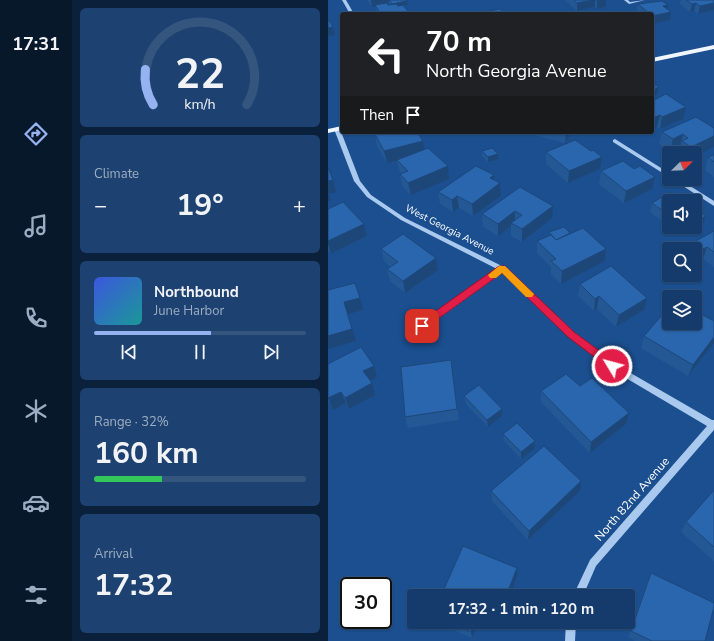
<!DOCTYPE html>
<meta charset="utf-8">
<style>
body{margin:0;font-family:"Nunito Sans",sans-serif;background:#1d4271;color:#f1f3f6;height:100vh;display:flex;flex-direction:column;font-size:15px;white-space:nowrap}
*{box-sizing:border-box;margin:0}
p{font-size:13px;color:#9dadc1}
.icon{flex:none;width:22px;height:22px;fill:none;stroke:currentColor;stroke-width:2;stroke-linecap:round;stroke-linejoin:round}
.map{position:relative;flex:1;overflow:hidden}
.drawer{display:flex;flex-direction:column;gap:8px;padding:8px;background:#0b203b;width:256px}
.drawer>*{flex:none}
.top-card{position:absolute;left:12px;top:12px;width:314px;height:122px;border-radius:4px;box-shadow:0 1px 3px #0004,0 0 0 1px #33557e;background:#202124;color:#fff;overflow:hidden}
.needle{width:26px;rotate:67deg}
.controls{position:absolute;left:334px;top:146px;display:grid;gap:8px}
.controls a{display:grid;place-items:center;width:40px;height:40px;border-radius:4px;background:#143b6b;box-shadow:0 1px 3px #0004,0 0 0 1px #33557e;font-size:20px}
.speed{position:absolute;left:12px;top:577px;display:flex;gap:8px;font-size:20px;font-weight:700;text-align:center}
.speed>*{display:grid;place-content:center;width:52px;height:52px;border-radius:50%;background:#143b6b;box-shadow:0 1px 3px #0004,0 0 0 1px #33557e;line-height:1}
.speed .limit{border:2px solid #111;border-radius:6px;background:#fff;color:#111}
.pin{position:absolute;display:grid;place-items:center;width:34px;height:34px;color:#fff;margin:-17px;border-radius:8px;box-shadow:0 2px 6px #0006}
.me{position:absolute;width:44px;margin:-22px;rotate:307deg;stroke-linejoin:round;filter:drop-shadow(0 0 3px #0008)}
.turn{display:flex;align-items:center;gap:14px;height:84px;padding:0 20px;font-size:18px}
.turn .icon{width:52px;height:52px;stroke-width:2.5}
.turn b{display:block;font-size:28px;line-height:34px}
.then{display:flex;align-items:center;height:38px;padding:0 20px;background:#0003;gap:8px;font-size:15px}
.big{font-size:30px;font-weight:700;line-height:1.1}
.drawer .tile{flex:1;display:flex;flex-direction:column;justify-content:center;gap:6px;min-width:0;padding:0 14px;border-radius:6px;background:#1d4271}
.drawer .dial{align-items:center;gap:0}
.dial svg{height:104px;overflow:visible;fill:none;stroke:#33557e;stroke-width:7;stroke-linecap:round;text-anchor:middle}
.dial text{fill:#f1f3f6;stroke:none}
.song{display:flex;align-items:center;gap:12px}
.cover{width:48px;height:48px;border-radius:6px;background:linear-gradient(135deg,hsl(230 70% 55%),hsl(180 70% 35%))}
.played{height:4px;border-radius:2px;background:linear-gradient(90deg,#95b2f1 55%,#33557e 55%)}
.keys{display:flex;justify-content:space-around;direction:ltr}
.heat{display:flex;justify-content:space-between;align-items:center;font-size:22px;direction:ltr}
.charge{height:6px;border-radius:3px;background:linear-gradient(90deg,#34c759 32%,#33557e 0)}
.trip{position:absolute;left:79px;top:589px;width:228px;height:40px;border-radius:4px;background:#143b6b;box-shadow:0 1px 3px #0004,0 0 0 1px #33557e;font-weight:700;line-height:40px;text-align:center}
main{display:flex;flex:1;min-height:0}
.menu{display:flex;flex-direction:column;width:72px;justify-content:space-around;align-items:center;background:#08182b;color:#9dadc1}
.menu .icon{width:28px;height:28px}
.menu .selected{color:#95b2f1}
.menu b{font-size:18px;color:#f1f3f6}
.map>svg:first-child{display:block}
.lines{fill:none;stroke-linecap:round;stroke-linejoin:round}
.minor{fill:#a9c9ee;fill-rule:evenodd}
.major{fill:#f0f6ff;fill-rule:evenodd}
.wall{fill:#245895;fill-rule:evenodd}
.shaded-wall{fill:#1d4779}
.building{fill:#2a66ad;stroke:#1d4779}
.route{fill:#e11d48;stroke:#92132f}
.slow{fill:#f59e0b}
.labels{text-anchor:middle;stroke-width:4;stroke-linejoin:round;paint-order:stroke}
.street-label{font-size:10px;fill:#fff;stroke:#1b4f8f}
.near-street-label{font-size:12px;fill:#fff;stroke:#1b4f8f}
</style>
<main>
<nav class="menu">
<b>17:31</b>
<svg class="icon selected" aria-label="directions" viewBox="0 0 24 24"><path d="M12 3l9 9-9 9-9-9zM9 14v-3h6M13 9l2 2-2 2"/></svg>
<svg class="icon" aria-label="music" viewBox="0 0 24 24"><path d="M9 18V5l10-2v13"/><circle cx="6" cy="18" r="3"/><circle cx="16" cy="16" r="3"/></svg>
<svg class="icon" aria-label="phone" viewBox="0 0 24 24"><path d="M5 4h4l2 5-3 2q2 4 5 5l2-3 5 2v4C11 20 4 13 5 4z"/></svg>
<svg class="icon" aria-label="climate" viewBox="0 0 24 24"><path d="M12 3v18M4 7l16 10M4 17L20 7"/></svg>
<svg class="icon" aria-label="car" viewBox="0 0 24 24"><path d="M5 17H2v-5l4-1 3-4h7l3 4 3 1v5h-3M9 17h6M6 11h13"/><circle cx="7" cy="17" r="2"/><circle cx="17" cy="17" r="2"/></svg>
<svg class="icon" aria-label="filters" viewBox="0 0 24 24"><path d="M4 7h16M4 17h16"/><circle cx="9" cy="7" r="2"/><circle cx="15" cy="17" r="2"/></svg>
</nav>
<section class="drawer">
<div class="tile dial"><svg viewBox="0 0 100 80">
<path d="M14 69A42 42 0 1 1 86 69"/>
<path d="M14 69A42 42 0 0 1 8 42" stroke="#95b2f1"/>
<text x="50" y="56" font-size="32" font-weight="700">22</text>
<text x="50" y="72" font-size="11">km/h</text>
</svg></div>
<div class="tile"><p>Climate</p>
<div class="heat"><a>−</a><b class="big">19°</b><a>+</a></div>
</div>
<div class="tile">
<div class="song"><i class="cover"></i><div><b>Northbound</b><p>June Harbor</p></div></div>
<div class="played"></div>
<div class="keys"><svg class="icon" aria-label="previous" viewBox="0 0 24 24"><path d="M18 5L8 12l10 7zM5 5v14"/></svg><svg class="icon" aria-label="pause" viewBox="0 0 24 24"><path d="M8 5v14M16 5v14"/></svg><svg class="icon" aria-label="next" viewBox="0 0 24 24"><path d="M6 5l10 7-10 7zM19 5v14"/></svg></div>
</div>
<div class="tile"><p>Range · 32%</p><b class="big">160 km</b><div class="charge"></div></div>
<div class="tile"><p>Arrival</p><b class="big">17:32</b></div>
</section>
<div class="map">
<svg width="386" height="641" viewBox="0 0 386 641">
<rect width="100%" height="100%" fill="#1b4f8f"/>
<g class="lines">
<!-- minor -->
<g class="minor">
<polygon points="14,0 18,0 26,14 22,14"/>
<polygon points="296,0 300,0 302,2 317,0 301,4"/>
<polygon points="9,127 12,129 32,181 43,195 77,218 176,267 246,332 287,364 384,420 386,420 386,430 268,566 255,596 245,596 262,560 379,426 281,368 240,336 174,273 86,336 80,336 79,334 80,332 169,269 73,220 39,197 26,181 6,129"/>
<polygon points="287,139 341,173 341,177 285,142 285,140"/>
<polygon points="344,179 351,179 386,201 386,206"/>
<polygon points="238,622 248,622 247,641 237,641"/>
</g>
<!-- major -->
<g class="major">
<polygon points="386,45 386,49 324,62 324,58"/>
<polygon points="14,126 14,130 0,133 0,129"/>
</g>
</g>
<!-- wall -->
<g class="wall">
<path d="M39,0h40l1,5 -4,1 6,8h-33l-1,-7h-4zM61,2l1,3h-2l-3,-1v-1z"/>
<polygon points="238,0 278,0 278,7 269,9 267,7 249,11 238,1"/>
<polygon points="353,0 386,0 386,10 370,14 366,11 362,12 352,4"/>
<polygon points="310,4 339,8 342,20 324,24 324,14 311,14 308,12"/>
<polygon points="324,101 355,119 332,129 329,127 324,130"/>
<polygon points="368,117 386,147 367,156 367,153 351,153 352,147 342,151 331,144 334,132"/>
<polygon points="202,132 244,132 237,143 202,134"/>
<polygon points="47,134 96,149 121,179 83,195 74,186 72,174 73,174 72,172 69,161 59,163 49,146"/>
<polygon points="154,151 170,159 160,162 154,156"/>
<polygon points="218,152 274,157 272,169 240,183 218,164"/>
<polygon points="386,155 386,177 377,170 380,157"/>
<polygon points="273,171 324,189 296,203 271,184"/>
<polygon points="166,180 172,183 173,196 145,216 131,208 125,212 112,204 110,192"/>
<polygon points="192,187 224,218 194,242 183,236 183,226 170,236 155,227 154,214"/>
<polygon points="341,201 341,226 322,212 324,203"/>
<polygon points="0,209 36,224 39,236 3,254 0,250"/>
<polygon points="378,216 375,224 361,233 352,227 367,227"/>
<polygon points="386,231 386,267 375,259 371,262 367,258 367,249 364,249 366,242"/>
<polygon points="221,232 242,233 278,249 277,261 233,284 223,274 223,267 209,253 209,241 221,236"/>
<polygon points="53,249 108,258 110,270 77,293 62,281 59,269 63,267 56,261"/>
<polygon points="252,284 316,310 288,327 269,309 266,311 250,296"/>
<polygon points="386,321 386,343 360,376 313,348 316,336"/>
<polygon points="123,360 131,420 80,428 77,417"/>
<polygon points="0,364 49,377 42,381 44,383 47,395 21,409 18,403 5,410 0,401"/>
<polygon points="252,386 298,424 262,453 213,402 213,391"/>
<polygon points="136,396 174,416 160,427 138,404"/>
<polygon points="175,434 207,441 206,449 193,459 176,441"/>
<polygon points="386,490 386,561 353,532 358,522"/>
<polygon points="163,491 252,491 200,540 164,501"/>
<polygon points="323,573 377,641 307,641 300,637 319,582"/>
<polygon points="107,622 151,622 144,638"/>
</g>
<!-- shaded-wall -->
<g class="shaded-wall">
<polygon points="43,0 66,0 61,0 61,2 57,3 57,5 47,5 48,7 44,7"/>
<polygon points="265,0 267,0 267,7 249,11 249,3"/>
<polygon points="277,0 278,0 278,7 269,9 269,1"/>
<polygon points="79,1 80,5 64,8 64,4"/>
<polygon points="368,3 366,11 362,12 364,4"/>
<polygon points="386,3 386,10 370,14 372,6"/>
<polygon points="340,5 338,13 335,6"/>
<polygon points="343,12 342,20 324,24 324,16"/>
<polygon points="5,27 7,35 0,36 0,28"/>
<polygon points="331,86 329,94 324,99 324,92"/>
<polygon points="358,107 355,119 332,129 334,117"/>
<polygon points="332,115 329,127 324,130 324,123 325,118"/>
<polygon points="238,132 244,132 237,143"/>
<polygon points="355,134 352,147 342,151 345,139"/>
<polygon points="386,136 386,147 367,156 367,153 361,153 363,147"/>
<polygon points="95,141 97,154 59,163 56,151"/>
<polygon points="170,154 170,159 160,162 160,157"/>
<polygon points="274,157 272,169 240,183 241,171"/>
<polygon points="120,166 121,179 83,195 80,183"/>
<polygon points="166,175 166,187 162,178"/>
<polygon points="327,177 324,189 296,203 298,191"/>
<polygon points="5,180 8,192 1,194 3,201 0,201 0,181"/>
<polygon points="172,183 173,196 145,216 144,204"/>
<polygon points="129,196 131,208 125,212 124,200"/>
<polygon points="225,206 224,218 194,242 194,229"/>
<polygon points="187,211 187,223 183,223 183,226 170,236 170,224"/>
<polygon points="378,216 375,224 361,233 363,227 367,227 367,223"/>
<polygon points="36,224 39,236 3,254 0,244 0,241"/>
<polygon points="379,247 375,259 371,262 375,249"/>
<polygon points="278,249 277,261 233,284 234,271"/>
<polygon points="108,258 110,270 77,293 75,281"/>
<polygon points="271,296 269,309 266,311 267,299"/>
<polygon points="32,298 35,310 20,314 28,341 0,349 0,336 16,302"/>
<polygon points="319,298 316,310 288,327 291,315"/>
<polygon points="386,337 386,343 360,376 365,365"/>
<polygon points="46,366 49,377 39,383 35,371"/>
<polygon points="44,383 47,395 21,409 17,398"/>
<polygon points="13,392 18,403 5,410 0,398"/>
<polygon points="174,409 174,416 160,427 159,420"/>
<polygon points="301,413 298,424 262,453 263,442"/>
<polygon points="207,441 206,449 193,459 193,452"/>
<polygon points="253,481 252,491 200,540 201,531"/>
<polygon points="189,568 189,577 182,596 178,596"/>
<polygon points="146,622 151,622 144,638 143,632"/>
</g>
<!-- building -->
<g class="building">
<polygon points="61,0 79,0 79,1 64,4"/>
<polygon points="246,0 265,0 249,3"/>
<polygon points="268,0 277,0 269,1"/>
<polygon points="358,0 386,0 386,3 372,6 368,3 364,4"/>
<polygon points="334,1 340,5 335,6 343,12 324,16 324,14 322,14 310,4"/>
<polygon points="58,3 60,5 68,4 70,6 75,5 82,14 53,14 47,5"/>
<polygon points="172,9 177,14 158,14 156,12"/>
<polygon points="0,20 1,20 5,27 0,28"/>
<polygon points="324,84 331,86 324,92"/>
<polygon points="338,94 358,107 334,117 332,115 325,118 324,117 324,101"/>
<polygon points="368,117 386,128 386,136 363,147 354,141 360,138 355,134 345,139 334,132"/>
<polygon points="54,132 89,132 95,141 56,151 47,134"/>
<polygon points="247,140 263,151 265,150 274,157 241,171 218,152"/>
<polygon points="100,148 120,166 80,183 72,174 80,171 69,160"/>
<polygon points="164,148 170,154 160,157 154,151"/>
<polygon points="386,155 386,162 380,157"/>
<polygon points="295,161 306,169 312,166 327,177 298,191 273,171"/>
<polygon points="148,166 166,175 162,178 172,183 144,204 129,196 124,200 110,192"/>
<polygon points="0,167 5,180 0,181"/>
<polygon points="192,187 225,206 194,229 183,223 194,215 187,211 170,224 154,214"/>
<polygon points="342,192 356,201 341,201 341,215 324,203"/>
<polygon points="15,202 36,224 0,241 0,209"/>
<polygon points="367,208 378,216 367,223"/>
<polygon points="236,227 242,233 228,240 221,232"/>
<polygon points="255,228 278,249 234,271 223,261 228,259 209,241 223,235 228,240"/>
<polygon points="386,231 386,252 379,247 375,249 366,242"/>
<polygon points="75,234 108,258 75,281 59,269 70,262 53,249"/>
<polygon points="283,266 319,298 291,315 271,296 267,299 252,284"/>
<polygon points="27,283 32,298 16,302 24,329 0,336 0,290"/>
<polygon points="341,307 341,323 367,323 367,311 386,321 386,337 365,365 316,336"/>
<polygon points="33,347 46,366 35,371 44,383 17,398 13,392 0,398 0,364"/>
<polygon points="123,360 129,409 77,417 73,367"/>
<polygon points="238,374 252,386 264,378 301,413 263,442 213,391"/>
<polygon points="151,385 174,409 159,420 136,396"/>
<polygon points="189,423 207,441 193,452 175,434"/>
<polygon points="216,446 253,481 201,531 163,491"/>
<polygon points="386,490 386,547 358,522"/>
<polygon points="135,546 189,568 178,596 159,596 157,595 157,596 113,596"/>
<polygon points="323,573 386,603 386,607 377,641 324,641 303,631"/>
<polygon points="120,622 146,622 143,632"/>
</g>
<!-- route -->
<polygon class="route" points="171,266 177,266 246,332 288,363 289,366 288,368 281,368 240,337 174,273 97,328 91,328 90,326 91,323"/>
<!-- slow -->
<polygon class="slow" points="171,266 177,266 204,292 206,294 204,297 198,297 174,273 168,278 162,278 160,275"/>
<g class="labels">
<!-- street labels -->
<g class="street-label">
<text transform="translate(122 229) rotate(27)" y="4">West Georgia Avenue</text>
</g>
<!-- near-street labels -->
<g class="near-street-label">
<text transform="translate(304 499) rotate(-49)" y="4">North 82nd Avenue</text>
</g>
</g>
</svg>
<div class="controls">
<a><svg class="needle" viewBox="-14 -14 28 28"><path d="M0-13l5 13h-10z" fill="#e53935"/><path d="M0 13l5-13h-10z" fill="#9dadc1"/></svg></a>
<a><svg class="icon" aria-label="sound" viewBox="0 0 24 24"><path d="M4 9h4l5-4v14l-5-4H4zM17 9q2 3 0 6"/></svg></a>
<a><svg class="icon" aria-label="search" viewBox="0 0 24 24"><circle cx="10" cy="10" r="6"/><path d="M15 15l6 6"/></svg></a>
<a><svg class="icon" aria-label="layers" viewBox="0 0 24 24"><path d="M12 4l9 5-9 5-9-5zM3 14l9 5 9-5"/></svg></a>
</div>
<div class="speed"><div class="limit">30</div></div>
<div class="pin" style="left:94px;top:326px;background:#d93025"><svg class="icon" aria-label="arrive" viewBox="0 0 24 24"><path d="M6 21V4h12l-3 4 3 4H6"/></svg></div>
<svg class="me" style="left:284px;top:366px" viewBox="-20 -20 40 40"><circle r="17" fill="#e11d48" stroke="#fff" stroke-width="3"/><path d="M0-11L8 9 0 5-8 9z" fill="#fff"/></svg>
<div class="trip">17:32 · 1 min · 120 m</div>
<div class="top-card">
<div class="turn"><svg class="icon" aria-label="left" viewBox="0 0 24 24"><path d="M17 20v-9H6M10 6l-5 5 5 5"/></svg><div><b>70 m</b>North Georgia Avenue</div></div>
<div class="then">Then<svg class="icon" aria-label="arrive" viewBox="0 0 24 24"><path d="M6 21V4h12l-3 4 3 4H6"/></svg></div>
</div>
</div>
</main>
